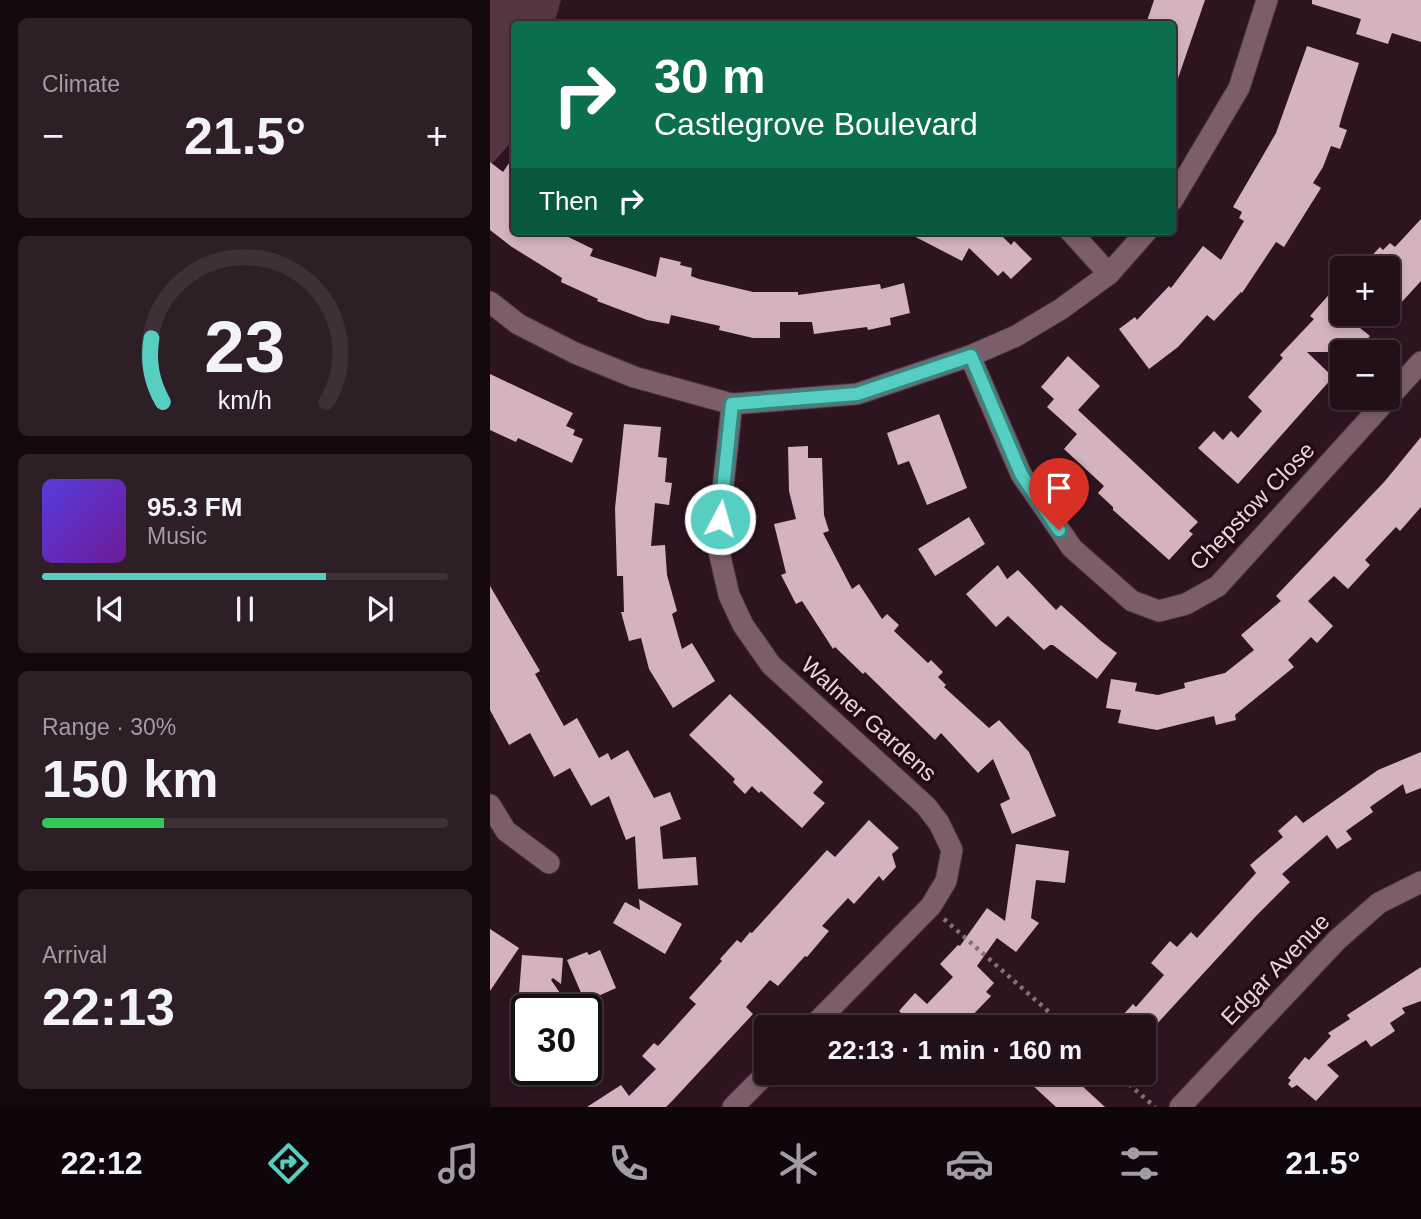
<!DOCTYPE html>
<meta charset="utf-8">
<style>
body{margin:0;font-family:Helvetica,sans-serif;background:#2e1e25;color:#f1f3f6;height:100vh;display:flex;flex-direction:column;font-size:26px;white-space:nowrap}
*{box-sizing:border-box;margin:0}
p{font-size:23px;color:#a29da2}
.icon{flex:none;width:38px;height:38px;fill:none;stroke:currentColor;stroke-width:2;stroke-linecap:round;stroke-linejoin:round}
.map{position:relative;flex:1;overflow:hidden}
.sheet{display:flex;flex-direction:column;gap:18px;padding:18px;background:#13090d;width:490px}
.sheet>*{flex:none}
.hud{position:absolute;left:21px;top:21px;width:665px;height:214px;border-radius:7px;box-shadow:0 4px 10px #0003,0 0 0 2px #3f3037;background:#0b6e4f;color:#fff;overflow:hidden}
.buttons{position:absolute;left:840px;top:256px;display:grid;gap:14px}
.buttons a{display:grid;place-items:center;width:70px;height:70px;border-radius:7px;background:#221018;box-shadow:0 4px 10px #0003,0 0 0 2px #3f3037;font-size:35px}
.speed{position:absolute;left:21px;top:994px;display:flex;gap:14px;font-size:35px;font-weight:700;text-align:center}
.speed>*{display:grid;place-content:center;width:91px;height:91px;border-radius:50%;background:#221018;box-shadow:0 4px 10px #0003,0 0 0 2px #3f3037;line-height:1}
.speed .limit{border:4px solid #111;border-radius:10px;background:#fff;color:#111}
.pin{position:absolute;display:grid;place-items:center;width:60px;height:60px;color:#fff;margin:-72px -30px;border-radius:50% 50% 50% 0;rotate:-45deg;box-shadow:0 0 7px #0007}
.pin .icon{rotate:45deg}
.me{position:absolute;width:77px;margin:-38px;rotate:6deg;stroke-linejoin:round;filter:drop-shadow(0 0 5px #0008)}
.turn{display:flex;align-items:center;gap:24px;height:147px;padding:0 28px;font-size:32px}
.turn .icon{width:91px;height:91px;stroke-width:2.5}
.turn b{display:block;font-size:49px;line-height:60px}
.then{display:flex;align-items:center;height:66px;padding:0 28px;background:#0003;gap:14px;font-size:26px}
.big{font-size:52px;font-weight:700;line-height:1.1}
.sheet .widget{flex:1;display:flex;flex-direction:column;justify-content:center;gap:10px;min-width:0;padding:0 24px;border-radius:10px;background:#2e1e25}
.sheet .dial{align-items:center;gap:0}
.dial svg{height:182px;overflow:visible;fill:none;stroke:#3f3037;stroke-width:7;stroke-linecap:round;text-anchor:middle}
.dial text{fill:#f1f3f6;stroke:none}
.song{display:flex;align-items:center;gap:21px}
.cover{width:84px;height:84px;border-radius:10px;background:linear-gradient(135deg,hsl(250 70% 55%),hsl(280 70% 35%))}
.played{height:7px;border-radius:4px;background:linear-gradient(90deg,#57cec2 70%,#3f3037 70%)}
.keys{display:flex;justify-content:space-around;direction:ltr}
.heat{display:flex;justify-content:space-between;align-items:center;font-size:38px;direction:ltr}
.charge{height:10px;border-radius:5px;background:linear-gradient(90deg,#34c759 30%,#3f3037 0)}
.trip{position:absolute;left:264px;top:1015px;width:402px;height:70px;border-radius:7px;background:#221018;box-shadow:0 4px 10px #0003,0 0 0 2px #3f3037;font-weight:700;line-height:70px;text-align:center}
.dock{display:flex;height:112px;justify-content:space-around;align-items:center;background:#0e060a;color:#a29da2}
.dock .icon{width:49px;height:49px}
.dock .on{color:#57cec2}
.dock b{font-size:32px;color:#f1f3f6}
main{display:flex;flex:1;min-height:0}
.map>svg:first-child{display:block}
.green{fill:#543743}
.building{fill:#d4b2bf}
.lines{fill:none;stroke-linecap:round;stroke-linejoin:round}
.minor-casing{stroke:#433138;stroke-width:23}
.path{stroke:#857079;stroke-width:4.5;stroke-dasharray:3.5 5;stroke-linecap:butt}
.minor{stroke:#7c5e6a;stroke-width:21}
.route-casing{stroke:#39867e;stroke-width:18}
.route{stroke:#57cec2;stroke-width:12}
.labels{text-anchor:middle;stroke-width:7;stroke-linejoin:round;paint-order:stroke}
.street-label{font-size:23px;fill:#e8d6dd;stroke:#230b16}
</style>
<main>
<section class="sheet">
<div class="widget"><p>Climate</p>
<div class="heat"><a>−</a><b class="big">21.5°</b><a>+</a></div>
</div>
<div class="widget dial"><svg viewBox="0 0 100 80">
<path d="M14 69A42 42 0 1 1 86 69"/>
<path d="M14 69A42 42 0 0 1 9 41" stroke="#57cec2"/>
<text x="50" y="56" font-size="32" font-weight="700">23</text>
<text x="50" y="72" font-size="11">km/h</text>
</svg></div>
<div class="widget">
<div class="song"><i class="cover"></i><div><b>95.3 FM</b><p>Music</p></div></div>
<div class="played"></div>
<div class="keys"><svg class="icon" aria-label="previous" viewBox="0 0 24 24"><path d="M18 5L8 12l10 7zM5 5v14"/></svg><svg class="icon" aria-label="pause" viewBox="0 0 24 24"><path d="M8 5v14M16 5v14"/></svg><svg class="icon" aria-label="next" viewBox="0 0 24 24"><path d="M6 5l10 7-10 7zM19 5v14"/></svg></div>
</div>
<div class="widget"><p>Range · 30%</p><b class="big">150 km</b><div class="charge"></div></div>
<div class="widget"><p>Arrival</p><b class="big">22:13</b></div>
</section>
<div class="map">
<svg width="931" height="1107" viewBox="0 0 931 1107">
<rect width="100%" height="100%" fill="#2d1520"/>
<!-- green -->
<polygon class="green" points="0,0 71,0 64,24 24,24 24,139 0,166"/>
<!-- building -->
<g class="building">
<polygon points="664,0 715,0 685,87 682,86 682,24 656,24"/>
<polygon points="822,0 931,0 931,42 902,33 898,44 866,34 871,19 822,4"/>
<polygon points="817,46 869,63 852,116 849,127 857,130 850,149 841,146 833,167 823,183 831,188 794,247 786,242 752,293 751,292 724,321 717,315 688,347 659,369 629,329 645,317 647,320 679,286 681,288 713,246 731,260 754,221 749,218 752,212 743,207 786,133"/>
<polygon points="24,156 24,231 66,231 103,249 100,256 166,277 170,257 191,262 190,265 202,268 201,276 209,279 263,292 308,292 308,295 390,284 391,289 414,283 420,313 400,318 401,325 378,330 377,327 324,334 322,322 290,322 290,338 263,338 229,330 230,326 181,315 179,324 157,320 107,301 108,299 71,282 72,278 22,247 0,230 0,162 13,172"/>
<polygon points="931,219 931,281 898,317 898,268 870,268 890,247 893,250 900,243 905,247"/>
<polygon points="414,231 507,231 521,245 524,241 542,259 521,279 513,271 508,276 479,248 472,261"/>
<polygon points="852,280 852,313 883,313 870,328 880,336 866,352 817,352 843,377 748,484 708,448 724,431 733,440 741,431 748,438 772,411 758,397 793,358 790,355 824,319 820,316"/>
<polygon points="578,356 610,386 588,410 708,522 699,531 703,534 679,560 623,510 623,507 608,493 614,486 574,449 587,434 557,407 564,399 551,387"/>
<polygon points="0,374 83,413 76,426 85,430 83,435 93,439 82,463 28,438 26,442 0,430"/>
<polygon points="449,414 477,488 437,505 419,461 408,465 397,433"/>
<polygon points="134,424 171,427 168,457 177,458 175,482 182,483 179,505 165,503 161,546 175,545 177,575 187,611 182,614 192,649 202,643 225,681 183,708 159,669 151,638 139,641 131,612 134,612 133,576 127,576 125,508"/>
<polygon points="931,437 931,507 910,531 906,527 875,560 880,565 858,589 844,576 818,601 843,626 827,643 821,637 798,660 804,667 745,715 746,720 726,725 724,716 667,730 628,723 631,710 616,708 621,679 647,683 645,691 668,695 695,688 694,683 735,673 764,650 751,635 791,601 786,596 895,481"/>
<polygon points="318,446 318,458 332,458 334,515 339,531 333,533 362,589 369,584 392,619 397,614 409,625 404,631 438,663 441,660 453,672 448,677 456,685 454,687 499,728 509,720 539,752 566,816 522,834 510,804 520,799 503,759 488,773 451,733 445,740 375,672 373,674 345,647 343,649 312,601 306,604 291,575 296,573 284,524 306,519 299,491 298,447"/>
<polygon points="479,517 495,544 445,576 428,549"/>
<polygon points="508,565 517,579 528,570 566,610 571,605 611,641 627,653 607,679 563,645 560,645 554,650 518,616 506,627 476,594"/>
<polygon points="0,586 50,671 45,674 74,726 87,718 109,758 118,753 121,760 138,750 164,798 180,792 191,819 170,827 173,859 206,857 208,885 148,889 145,836 136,840 119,796 101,806 80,768 64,777 40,733 19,745 0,710"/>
<polygon points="240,694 333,782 323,793 335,803 312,828 271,791 269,793 262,786 255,794 243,782 245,779 199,735"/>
<polygon points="931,752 931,788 916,794 913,784 880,807 883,812 856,831 862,839 847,849 837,835 792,874 800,882 767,915 665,1026 667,1027 622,1027 643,1004 646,1007 674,975 661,963 680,941 687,947 701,932 707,938 766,873 760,865 793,837 788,831 806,815 813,823 888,770"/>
<polygon points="379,820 409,848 402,854 406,867 393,881 389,876 364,904 358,898 332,926 339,931 317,957 315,956 288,986 280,980 256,1007 263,1014 183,1100 176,1107 97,1107 131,1085 139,1096 166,1069 152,1056 164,1043 168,1046 206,1004 199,998 232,961 230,959 247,940 251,943 260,932 262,933 337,850 345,857"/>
<polygon points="526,844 579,851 575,883 546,880 541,918 549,923 526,952 507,938 487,966 504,983 496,992 501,996 471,1027 427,1027 409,1011 425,993 437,1004 463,977 450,964 468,945 470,946 497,908 515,921"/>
<polygon points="149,899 192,924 175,954 123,923 135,902 150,910"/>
<polygon points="0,929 29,948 0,991"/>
<polygon points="110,950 126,988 95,1002 77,960 97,952 99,955"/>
<polygon points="32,955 73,958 71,984 63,978 61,980 70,993 69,1010 37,1010 39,994 29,994"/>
<polygon points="931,967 931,1001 912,1008 915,1013 900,1023 905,1031 881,1047 876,1040 837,1065 849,1076 826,1101 807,1085 802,1088 798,1084 801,1080 798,1078 815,1057 819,1060 841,1036 838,1033 860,1019 857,1015"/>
<polygon points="551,1073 578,1073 615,1107 566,1107 541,1084"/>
</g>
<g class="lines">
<defs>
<g id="minor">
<polyline points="682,201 749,88 777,0"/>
<polyline points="580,231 619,274"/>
<polyline points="0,302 28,324 85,353 144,377 242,404 367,394 480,356 526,336 571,309 619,274 657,231"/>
<polyline points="480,356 531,474 582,548 642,601 669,611 696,604 728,586 931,362"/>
<polyline points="242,404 227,543 239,595 253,625 281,665 436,806 449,823 462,850 456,881 441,906 322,1027"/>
<polyline points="0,805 16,831 59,863"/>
<polyline points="243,1107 277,1073"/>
<polyline points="690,1107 847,940 889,903 931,882"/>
</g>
</defs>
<!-- minor casing -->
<use href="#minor" class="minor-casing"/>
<!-- path -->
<g class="path">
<polyline points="454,919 576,1027"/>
<polyline points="626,1073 665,1107"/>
</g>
<!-- minor -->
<use href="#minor" class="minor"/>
</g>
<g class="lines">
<defs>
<polyline id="route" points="230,519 242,404 367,394 481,356 531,474 569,530"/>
</defs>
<!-- route casing -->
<use href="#route" class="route-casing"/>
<!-- route -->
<use href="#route" class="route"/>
</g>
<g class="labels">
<!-- street labels -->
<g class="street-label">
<text transform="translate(762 506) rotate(-46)" y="8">Chepstow Close</text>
<text transform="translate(379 719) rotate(42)" y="8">Walmer Gardens</text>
<text transform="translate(785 969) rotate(-46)" y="8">Edgar Avenue</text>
</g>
</g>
</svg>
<div class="buttons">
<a>+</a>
<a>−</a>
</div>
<div class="speed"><div class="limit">30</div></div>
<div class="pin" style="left:569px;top:530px;background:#d93025"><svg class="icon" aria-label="arrive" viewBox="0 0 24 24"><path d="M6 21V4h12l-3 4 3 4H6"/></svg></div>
<svg class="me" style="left:230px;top:519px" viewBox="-20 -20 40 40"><circle r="17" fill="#57cec2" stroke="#fff" stroke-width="3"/><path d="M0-11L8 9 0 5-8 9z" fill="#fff"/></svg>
<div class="trip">22:13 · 1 min · 160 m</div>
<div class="hud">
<div class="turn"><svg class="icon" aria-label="right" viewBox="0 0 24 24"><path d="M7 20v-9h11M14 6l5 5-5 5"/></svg><div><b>30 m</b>Castlegrove Boulevard</div></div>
<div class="then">Then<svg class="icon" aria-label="right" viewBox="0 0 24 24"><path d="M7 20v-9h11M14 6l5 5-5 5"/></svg></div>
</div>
</div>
</main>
<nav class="dock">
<b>22:12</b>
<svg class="icon on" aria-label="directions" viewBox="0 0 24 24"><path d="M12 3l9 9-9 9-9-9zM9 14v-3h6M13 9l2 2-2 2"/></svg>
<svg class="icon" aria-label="music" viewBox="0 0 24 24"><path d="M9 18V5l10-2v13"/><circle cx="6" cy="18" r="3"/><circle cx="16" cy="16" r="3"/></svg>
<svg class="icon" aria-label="phone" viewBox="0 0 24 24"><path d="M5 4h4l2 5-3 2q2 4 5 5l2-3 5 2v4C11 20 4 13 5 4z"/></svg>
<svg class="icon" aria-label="climate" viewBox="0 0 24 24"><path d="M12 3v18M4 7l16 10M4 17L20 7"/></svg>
<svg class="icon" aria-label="car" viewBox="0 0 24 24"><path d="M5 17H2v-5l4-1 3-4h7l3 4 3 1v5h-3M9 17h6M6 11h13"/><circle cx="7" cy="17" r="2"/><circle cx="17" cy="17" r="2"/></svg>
<svg class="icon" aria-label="filters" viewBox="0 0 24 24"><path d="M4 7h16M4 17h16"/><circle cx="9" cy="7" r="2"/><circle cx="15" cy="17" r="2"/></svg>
<b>21.5°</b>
</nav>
